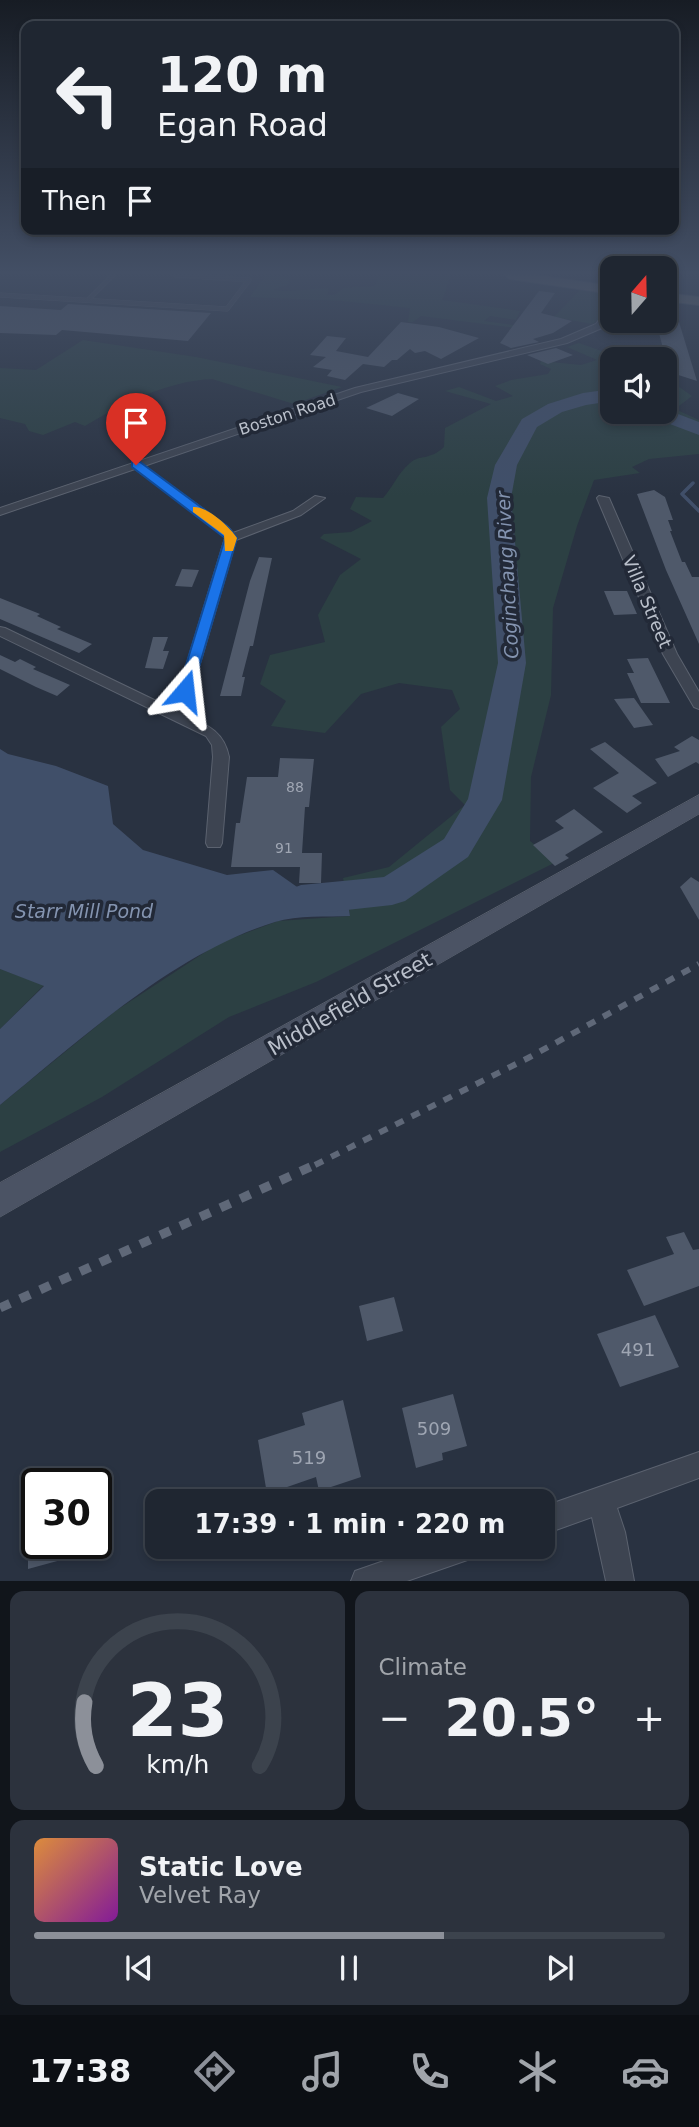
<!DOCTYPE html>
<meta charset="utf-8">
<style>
body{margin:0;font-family:"DejaVu Sans",sans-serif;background:#2c323d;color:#f1f3f6;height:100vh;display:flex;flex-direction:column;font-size:26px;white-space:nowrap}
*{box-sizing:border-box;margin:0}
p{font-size:23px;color:#a1a5ab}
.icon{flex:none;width:38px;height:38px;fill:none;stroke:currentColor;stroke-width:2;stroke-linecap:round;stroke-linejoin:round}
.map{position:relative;height:1581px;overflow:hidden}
.details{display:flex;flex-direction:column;gap:10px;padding:10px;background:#11151b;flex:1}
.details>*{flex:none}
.hud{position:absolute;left:21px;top:21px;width:658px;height:214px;border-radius:14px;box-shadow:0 4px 10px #0003,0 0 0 2px #3c434d;background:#1f2631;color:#f1f3f6;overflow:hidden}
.needle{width:46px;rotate:20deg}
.buttons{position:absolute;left:600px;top:256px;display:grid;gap:14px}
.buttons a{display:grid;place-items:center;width:77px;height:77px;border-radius:14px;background:#1f2631;box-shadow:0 4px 10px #0003,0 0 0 2px #3c434d;font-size:35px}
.speed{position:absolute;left:21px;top:1468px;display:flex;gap:14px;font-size:35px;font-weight:700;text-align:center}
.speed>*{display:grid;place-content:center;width:91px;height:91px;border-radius:50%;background:#1f2631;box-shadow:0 4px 10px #0003,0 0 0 2px #3c434d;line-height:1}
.speed .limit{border:4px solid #111;border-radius:10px;background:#fff;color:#111}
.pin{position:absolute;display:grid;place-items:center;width:60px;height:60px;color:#fff;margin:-72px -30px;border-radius:50% 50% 50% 0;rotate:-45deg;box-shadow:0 0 7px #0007}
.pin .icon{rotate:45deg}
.me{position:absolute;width:77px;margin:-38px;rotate:17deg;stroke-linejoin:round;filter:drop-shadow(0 0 5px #0008)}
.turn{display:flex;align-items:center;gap:24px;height:147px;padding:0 21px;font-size:32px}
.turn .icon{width:91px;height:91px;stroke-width:2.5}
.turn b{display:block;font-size:49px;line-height:60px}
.then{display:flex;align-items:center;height:66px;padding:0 21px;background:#0003;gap:14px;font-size:26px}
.big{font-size:52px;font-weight:700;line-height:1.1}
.details .widget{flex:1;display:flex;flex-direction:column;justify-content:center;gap:10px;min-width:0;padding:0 24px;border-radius:14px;background:#2c323d}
.details .dial{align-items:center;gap:0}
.dial svg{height:182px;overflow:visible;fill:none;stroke:#3c434d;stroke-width:7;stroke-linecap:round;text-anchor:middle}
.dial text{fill:#f1f3f6;stroke:none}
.song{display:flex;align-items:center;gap:21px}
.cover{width:84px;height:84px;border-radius:10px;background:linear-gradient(135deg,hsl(30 70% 55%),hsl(290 70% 35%))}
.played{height:7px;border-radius:4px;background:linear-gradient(90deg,#8c9099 65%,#3c434d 65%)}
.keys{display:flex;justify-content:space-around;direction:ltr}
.heat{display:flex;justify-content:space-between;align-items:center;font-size:38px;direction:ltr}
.details .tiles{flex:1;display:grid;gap:10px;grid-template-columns:1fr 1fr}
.widget:last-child{grid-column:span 2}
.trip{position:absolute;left:145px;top:1489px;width:410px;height:70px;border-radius:14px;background:#1f2631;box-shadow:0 4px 10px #0003,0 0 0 2px #3c434d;font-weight:700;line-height:70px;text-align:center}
.dock{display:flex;height:112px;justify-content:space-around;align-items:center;background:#0c0f14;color:#a1a5ab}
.dock .icon{width:49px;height:49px}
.dock .selected{color:#8c9099}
.dock b{font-size:32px;color:#f1f3f6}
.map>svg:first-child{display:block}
.green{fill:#2c4043}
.water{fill:#404f69}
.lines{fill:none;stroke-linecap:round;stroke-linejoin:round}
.stream{stroke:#404f69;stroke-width:3.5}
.river{fill:#404f69;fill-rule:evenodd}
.building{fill:#4f596a}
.service-casing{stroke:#5b626f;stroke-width:5}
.minor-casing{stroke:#5b626f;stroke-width:2}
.secondary-casing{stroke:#5b626f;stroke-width:1}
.trunk-casing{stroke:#484f5c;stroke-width:2}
.service{stroke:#3d4451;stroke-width:4.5}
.minor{fill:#3d4451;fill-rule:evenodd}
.secondary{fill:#4b5364;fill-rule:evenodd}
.trunk{fill:#696866;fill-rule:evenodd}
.rail-far1{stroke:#5f6878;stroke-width:6;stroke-dasharray:9 9;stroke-linecap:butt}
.rail{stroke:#5f6878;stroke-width:9;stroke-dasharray:11 11;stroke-linecap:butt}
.route{fill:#1a73e8;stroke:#114b97;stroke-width:2}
.slow{fill:#f59e0b}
.labels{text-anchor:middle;stroke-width:7;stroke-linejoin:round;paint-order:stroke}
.number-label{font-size:14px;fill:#9fa6b3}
.far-street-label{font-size:16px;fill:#bac0cb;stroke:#222937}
.street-label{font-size:18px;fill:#bac0cb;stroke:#222937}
.near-number-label{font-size:18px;fill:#9fa6b3}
.water-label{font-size:19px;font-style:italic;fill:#8494b0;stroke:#222937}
.near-street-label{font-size:21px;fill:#bac0cb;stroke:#222937}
</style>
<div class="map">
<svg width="699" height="1581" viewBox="0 0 699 1581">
<rect width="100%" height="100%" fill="#293241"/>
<!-- green -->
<g class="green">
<path d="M269,275l22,3 -4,7 -14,5c20,3 36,-2 56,-2l-2,7h7l10,-7 31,-2 5,-11h71l-9,25 78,11 -4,9 -26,-4 -6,5 37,5 2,3 -102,-13 -8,6h-5l2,-14 -67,-7 -93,-4 15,-21z"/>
<path d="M580,290c11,2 24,1 31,11l-12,19 -7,4 -38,-7z"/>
<path d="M83,340l113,17 146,30 -48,17 -82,-25c-44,2 -89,24 -127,47l-10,-4 -32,13 -14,-4 -4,-7 -25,-6v-50l36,2z"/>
<path d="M579,343l45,16h-12v52h53v-34l27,19 -17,13 24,11v34l-50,5 -17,8 8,6 -46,7 -17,46 -24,82 -2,87 -20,82 -1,64 26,21 -240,120 -87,35 -127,80 -102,55v-47l114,-93 105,-69 59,-22 72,-5 -7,-38 46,-11 76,-62 -15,-15 -9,-63 19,-18 -8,-19 -53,-7 -38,11 -36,39 -54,-7 15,-25 -26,-17 10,-29 55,-13 -7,-27 22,-40 21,-16 -41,-21 4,-4 27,-2 21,-11 -22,-12 6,-12 27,1c10,-11 15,-25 27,-35 10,-9 19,-2 34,-16l1,-19 46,-24 -46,-13 14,-4 37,14 17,-5 -18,-10 16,-6 37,-6 3,-5 -11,-5 1,-3 40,4 16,-5 -30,-13z"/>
<polygon points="0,969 44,985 0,1029"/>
</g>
<!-- water -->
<path class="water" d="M0,749l8,5 48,12 52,20 5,38 30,26 84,25 46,-5 27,19 45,-2 5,29c-23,1 -52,-1 -75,6 -101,31 -194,117 -275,183v-76l44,-43 -44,-17z"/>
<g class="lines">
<!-- stream -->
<polyline class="stream" points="693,483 682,494 699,511"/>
<!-- river -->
<g class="river">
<polygon points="612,389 612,401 586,405 562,412 537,427 517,465 511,498 526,663 502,800 468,857 405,901 392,905 301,915 288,910 283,900 288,890 301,885 384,877 444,839 468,799 498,663 487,498 495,465 522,419 548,404 583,393"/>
<polygon points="665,409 699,422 699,435 646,415 643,411 665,411"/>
</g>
</g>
<!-- building -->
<g class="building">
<polygon points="539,291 555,293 541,313 572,321 553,333 533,339 539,342 511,348 500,343"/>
<polygon points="68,304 211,313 188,341 62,330 56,335 0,333 0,306 61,310"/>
<polygon points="656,321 679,322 697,381 669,372"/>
<polygon points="401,322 439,327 479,338 441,359 425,351 415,353 410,349 397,360 392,360 384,367 363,364 345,380 327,376 332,370 313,367 326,357 310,355 327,336 346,338 336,351 368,357"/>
<polygon points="556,348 573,355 548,364 527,355"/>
<polygon points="398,393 419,399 392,416 366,408"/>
<polygon points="654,490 665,497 673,520 668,520 672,531 670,531 682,562 685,562 692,577 699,577 699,644 666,570 637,494"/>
<polygon points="259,557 272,558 253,646 250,646 242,677 245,677 241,696 220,696 250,581"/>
<polygon points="182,569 199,570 192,587 175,586"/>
<polygon points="604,591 627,591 637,614 614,615"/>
<polygon points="0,598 40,614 37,616 61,627 57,629 92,644 79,653 0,619"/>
<polygon points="153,637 168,637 163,651 169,651 163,669 145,668"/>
<polygon points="0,655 15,662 20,659 36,667 33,669 70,685 57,696 36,687 0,669"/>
<polygon points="648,658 670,703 641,703 627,673 634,673 627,659"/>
<polygon points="634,698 653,725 634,728 614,699"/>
<polygon points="692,736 699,740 699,764 696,762 668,777 655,759 680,751 674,747"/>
<polygon points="605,742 657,783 632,796 642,803 627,813 593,788 619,773 590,749"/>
<polygon points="280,758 314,759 309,807 305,807 302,853 322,853 321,883 299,883 300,867 231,867 236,823 240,823 247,777 278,777"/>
<polygon points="574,809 603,832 565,855 569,858 555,866 533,845 564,828 555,821"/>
<polygon points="691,877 699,882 699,920 680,887"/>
<polygon points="684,1232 693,1250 699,1249 699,1286 644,1306 627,1270 674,1254 666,1237"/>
<polygon points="394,1297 403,1331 367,1341 359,1306"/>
<polygon points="655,1315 679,1367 620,1387 597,1334"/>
<polygon points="453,1394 467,1446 442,1453 443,1460 416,1468 402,1408"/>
<polygon points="343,1400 361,1477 319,1491 316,1477 267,1494 258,1440 305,1425 302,1413"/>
<polygon points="28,1544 104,1544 105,1548 28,1569"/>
</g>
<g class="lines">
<defs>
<g id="service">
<polyline points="0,295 227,309 249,280 176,275"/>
<polyline points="88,300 113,275"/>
</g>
<g id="minor">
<path d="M609,308h3v7l-10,13 -35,15 -206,49 -217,74 84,61 5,6 60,-22 22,-15 10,2 -24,17 -65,25 -51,175c22,10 39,16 44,42l-7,86 -2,4h-12l-2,-4 7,-86 -1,-12 -6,-9 -206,-100v-9l5,1 168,81 52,-171 -5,-7 -85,-62 -135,46v-7l355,-120 206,-49 35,-15z"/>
<polygon points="599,496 609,498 677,654 699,692 699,709 694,707 663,654 597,498"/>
<polygon points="699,1452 699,1478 617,1508 625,1532 634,1581 606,1581 592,1517 542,1535 542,1507"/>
<polygon points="424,1547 480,1547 476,1557 407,1581 351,1581 355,1571"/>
</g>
<polygon id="secondary" points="699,795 699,814 0,1217 0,1183"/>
<g id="trunk">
<polygon points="504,275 536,275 612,286 612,294 510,279"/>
<polygon points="665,293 699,297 699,305 665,301"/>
</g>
</defs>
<!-- service casing -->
<use href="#service" class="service-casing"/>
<!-- minor casing -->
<use href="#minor" class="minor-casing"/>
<!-- secondary casing -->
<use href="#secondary" class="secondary-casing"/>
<!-- trunk casing -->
<use href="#trunk" class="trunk-casing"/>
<!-- service -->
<use href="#service" class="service"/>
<!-- minor -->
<use href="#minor" class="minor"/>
<!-- secondary -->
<use href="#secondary" class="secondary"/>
<!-- trunk -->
<use href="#trunk" class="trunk"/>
<!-- rail-far1 -->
<polyline class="rail-far1" points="315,1165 528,1058 699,964"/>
<!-- rail -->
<polyline class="rail" points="0,1308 319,1163"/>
</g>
<!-- sky -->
<linearGradient id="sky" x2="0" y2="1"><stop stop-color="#171c24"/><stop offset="0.55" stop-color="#434f65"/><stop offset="1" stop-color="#434f65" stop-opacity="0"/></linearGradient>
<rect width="699" height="496" fill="url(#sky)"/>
<!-- route -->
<polygon class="route" points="132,462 140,462 228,527 237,538 192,691 185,695 178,691 225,538 132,467"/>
<!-- slow -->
<path class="slow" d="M193,507c14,-1 36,19 44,31l-4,13h-8l-1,-16 -31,-23z"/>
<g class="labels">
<!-- number labels -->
<g class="number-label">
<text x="295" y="792">88</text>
<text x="284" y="853">91</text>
</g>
<!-- far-street labels -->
<g class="far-street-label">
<text transform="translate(287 414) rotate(-18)" y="6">Boston Road</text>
</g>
<!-- street labels -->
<g class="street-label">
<text transform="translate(647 602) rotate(67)" y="6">Villa Street</text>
</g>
<!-- near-number labels -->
<g class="near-number-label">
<text x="638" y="1356">491</text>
<text x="434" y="1435">509</text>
<text x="309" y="1464">519</text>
</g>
<!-- water labels -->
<g class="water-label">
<text transform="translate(507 575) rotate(-93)" y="7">Coginchaug River</text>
<text x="84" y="918">Starr Mill Pond</text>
</g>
<!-- near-street labels -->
<g class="near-street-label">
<text transform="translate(350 1004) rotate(-30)" y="7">Middlefield Street</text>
</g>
</g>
</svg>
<div class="buttons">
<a><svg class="needle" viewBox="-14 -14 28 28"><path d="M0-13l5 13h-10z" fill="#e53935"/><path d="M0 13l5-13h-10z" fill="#a1a5ab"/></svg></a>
<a><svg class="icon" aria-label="sound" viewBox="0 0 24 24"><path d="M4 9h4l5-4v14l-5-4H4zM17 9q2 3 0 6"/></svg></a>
</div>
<div class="speed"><div class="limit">30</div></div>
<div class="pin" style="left:136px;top:465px;background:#d93025"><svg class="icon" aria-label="arrive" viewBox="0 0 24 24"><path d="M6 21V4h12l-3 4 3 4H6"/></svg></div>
<svg class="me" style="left:185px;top:691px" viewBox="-20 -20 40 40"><path d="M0-17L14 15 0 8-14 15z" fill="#1a73e8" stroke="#fff" stroke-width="4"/></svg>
<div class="trip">17:39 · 1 min · 220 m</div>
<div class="hud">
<div class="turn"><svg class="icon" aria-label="left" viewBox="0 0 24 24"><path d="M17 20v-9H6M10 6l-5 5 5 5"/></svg><div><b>120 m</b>Egan Road</div></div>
<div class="then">Then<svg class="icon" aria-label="arrive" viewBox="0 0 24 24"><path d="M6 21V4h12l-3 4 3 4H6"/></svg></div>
</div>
</div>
<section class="details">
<div class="tiles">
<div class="widget dial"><svg viewBox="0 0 100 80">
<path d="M14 69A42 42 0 1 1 86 69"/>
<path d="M14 69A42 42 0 0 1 9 41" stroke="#8c9099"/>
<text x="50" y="56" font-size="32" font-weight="700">23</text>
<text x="50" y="72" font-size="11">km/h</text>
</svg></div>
<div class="widget"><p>Climate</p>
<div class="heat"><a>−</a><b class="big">20.5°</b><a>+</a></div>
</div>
<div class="widget">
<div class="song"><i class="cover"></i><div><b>Static Love</b><p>Velvet Ray</p></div></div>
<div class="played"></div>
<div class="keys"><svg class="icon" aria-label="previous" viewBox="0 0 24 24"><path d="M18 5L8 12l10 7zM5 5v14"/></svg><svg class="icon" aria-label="pause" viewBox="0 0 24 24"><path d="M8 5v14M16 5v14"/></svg><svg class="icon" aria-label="next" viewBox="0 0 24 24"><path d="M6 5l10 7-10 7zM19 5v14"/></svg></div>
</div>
</div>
</section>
<nav class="dock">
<b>17:38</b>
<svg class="icon selected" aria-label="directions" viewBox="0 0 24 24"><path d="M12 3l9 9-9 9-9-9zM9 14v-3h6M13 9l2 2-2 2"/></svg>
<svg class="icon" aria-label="music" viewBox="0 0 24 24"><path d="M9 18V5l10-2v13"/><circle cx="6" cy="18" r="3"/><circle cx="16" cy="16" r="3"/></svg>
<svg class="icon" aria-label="phone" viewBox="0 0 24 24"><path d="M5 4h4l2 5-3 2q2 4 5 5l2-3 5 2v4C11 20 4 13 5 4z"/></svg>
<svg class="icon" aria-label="climate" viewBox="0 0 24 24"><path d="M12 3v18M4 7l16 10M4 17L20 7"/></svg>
<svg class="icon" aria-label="car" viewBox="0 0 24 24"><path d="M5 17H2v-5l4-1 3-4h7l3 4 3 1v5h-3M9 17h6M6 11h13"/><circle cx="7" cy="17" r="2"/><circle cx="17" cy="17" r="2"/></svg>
</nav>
